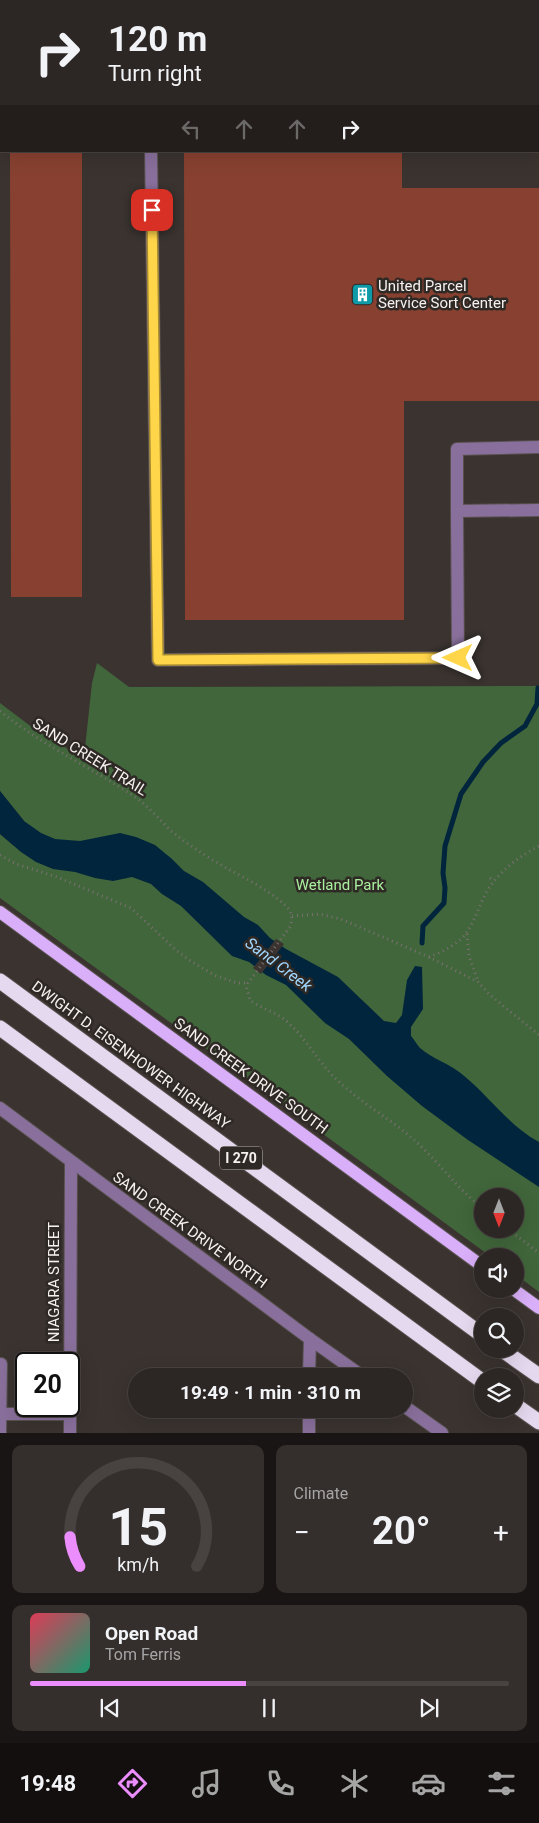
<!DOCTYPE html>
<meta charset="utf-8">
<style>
body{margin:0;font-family:Roboto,sans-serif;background:#342e2c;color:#f1f3f6;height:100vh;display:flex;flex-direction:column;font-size:19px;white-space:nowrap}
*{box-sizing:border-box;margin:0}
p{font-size:16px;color:#a6a5a6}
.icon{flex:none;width:28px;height:28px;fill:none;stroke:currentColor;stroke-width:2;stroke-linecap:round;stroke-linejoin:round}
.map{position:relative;height:1433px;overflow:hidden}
.panel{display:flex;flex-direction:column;gap:12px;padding:12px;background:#181514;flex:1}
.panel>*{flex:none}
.banner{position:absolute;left:0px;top:0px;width:540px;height:152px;box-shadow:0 5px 20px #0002,0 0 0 1px #484341;background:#2c2624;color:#f1f3f6;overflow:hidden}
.needle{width:32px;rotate:180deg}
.controls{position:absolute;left:474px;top:1188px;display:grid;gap:10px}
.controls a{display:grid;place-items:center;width:50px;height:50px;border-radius:50%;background:#2c2624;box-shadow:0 5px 20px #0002,0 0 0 1px #484341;font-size:25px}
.speed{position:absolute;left:15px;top:1352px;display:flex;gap:10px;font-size:25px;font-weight:700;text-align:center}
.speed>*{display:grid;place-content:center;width:65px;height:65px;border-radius:50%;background:#2c2624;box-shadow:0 5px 20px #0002,0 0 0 1px #484341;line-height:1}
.speed .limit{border:2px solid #111;border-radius:8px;background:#fff;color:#111}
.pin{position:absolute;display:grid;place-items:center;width:42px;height:42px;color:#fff;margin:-21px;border-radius:10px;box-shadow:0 2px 8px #0006}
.me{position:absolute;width:55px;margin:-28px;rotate:270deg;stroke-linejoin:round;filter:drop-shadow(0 0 4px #0008)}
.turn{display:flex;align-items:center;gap:18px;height:105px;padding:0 25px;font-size:22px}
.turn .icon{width:65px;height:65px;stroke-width:2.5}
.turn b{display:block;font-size:35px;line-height:42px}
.lanes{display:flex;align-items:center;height:48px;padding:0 25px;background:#0003;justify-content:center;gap:25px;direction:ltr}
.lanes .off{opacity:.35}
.big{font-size:38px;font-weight:700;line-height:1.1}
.panel .card{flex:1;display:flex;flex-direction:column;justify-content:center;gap:8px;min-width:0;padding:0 18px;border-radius:10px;background:#342e2c}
.panel .dial{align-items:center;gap:0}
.dial svg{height:130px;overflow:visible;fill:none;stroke:#484341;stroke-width:7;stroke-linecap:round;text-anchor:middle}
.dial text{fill:#f1f3f6;stroke:none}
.song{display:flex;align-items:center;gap:15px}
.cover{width:60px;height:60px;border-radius:8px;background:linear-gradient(135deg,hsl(350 70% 55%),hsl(160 70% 35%))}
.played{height:5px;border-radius:2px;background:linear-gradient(90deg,#eb8dfc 45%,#484341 45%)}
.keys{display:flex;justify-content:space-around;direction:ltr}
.heat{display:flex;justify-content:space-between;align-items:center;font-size:28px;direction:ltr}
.panel .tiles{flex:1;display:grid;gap:12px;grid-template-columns:1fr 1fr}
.card:last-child{grid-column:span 2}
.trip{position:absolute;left:128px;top:1368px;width:285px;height:50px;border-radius:25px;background:#2c2624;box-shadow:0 5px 20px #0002,0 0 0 1px #484341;font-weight:700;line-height:50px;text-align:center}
.tabs{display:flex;height:80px;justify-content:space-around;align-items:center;background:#120f0e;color:#a6a5a6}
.tabs .icon{width:35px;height:35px}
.tabs .on{color:#eb8dfc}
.tabs b{font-size:22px;color:#f1f3f6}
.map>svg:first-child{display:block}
.green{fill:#41663b;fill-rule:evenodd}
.water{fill:#00253c}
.pier{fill:#3a3330}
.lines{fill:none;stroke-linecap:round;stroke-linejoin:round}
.stream{stroke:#00253c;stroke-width:5}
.building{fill:#884130}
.minor-casing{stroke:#58514f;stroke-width:14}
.major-casing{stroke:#58514f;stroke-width:14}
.highway-casing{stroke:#58514f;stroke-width:17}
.path{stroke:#78716f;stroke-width:3;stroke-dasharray:1 4;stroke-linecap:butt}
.minor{stroke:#89709c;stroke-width:12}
.major{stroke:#d8aff8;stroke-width:12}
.highway{stroke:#e5d9ef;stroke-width:15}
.route-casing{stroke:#a68a30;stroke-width:12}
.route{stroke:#ffd54a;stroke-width:9}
.labels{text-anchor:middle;stroke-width:5;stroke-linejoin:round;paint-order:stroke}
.shield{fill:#2f2926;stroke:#bab5b3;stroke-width:1}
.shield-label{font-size:14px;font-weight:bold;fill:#f6f1ef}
.poi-label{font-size:15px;fill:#f6f1ef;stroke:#2f2926;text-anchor:start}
.street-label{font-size:15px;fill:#f6f1ef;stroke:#2f2926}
.park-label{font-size:15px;fill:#a9f09e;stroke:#2f2926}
.water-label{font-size:16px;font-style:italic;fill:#a0d7fe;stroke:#2f2926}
</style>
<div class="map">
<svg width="539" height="1433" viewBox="0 0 539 1433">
<rect width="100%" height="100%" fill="#3a3330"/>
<!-- green -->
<path class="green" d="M97,663l32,24 410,-1v606l-24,-18v-18h-25l-490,-358v-64l13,11 11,-24 -24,-30v-88l33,25 43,26 6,-2 3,-4 7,-65zM482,1196h33v33h-33z"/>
<!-- water -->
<path class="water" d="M0,791l24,30 17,12 14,6 25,2 40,-8 16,4 19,8 17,14 12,12 19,11 41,35 14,8 12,13 16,11 52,28 46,44 12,2 6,-8 5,-35 8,-14 7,1 1,42 -12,18v9c3,3 6,9 9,12 12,11 31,16 43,27 27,22 45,50 76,67v45l-71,-47 -46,-34 -35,-30 -38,-37 -24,-16 -39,-38 -20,-10 -17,-13 -17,-6 -51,-50 -19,-12 -11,-10 -19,-7 -19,4 -18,-3 -20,-6 -22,-3 -17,-7 -15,-10 -21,-18z"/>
<!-- pier -->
<polygon class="pier" points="276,939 284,944 261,974 253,968"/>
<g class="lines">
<!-- stream -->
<polyline class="stream" points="422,943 423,926 444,903 445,888 443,873 445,846 461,794 483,762 501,743 525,726 537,704 538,688"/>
</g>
<!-- building -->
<g class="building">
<polygon points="10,151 82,151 82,597 11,597"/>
<polygon points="184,151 402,151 402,188 539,188 539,401 404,401 404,620 185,620"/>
</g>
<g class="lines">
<defs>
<g id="minor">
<polyline points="149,0 149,1"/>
<polyline points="463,0 463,1"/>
<polyline points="151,151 158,660 458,658 457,511 539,510"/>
<polyline points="457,511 457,449 539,447"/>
<polyline points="0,1108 310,1339 362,1376"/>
<polyline points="309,1376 310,1339"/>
<polyline points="404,1406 442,1433"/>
<polyline points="0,1414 70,1414"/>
<polyline points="0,1433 1,1364"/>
<polyline points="70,1433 71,1162"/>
<polyline points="309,1433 309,1409"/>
</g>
<g id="major">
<polyline points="0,912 482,1266"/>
<polyline points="513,1289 539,1308"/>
</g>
<g id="highway">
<polyline points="0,981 482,1335"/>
<polyline points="0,1028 482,1381"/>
<polyline points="501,1349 539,1376"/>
<polyline points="515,1405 539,1422"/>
</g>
</defs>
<!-- minor casing -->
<use href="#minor" class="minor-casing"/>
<!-- major casing -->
<use href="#major" class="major-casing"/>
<!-- highway casing -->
<use href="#highway" class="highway-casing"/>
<!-- path -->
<g class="path">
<path d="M0,711c42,34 90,56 135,86 14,10 24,22 36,34 9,7 18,14 28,20 26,19 64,33 87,55 6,6 7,13 4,21l-42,56 -1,5 3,12c10,8 23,11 34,19 20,16 32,40 50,58 23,23 53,40 78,61 25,22 44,49 70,70"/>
<polyline points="0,855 16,864 57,877 131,908 176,950 189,960 214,975 237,983 248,983"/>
<polyline points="490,878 494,881"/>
<polyline points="292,916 319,914 341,919 429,957 478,982 490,995 539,1035"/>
<polyline points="467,934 469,956 478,981"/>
<path d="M429,957c13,-5 30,-13 38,-25 9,-13 13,-30 22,-44 12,-18 31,-32 50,-42"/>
<polyline points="508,1229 539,1253"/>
</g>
<!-- minor -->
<use href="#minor" class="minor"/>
<!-- major -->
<use href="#major" class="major"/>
<!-- highway -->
<use href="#highway" class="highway"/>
</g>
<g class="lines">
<defs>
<polyline id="route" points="152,210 158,660 458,658"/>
</defs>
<!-- route casing -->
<use href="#route" class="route-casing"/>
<!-- route -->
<use href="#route" class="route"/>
</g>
<!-- icons -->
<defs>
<symbol id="building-square" viewBox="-11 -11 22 22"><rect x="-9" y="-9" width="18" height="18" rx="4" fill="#0f9aa8" stroke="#2f2926"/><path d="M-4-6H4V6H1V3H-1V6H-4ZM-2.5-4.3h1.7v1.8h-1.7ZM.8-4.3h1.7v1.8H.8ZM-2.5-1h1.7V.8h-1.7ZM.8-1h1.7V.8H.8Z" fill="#fff"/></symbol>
</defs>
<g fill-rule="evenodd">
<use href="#building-square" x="350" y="282" width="25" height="25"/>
</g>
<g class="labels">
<!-- shield labels -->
<rect class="shield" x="220" y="1146.5" width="42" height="23" rx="4"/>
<g class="shield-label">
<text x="241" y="1163">I 270</text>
</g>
<!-- poi labels -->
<g class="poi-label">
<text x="378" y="291">United Parcel<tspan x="378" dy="17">Service Sort Center</tspan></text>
</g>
<!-- street labels -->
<g class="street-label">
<text transform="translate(90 757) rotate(32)" y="5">SAND CREEK TRAIL</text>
<text transform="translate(131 1055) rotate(36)" y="5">DWIGHT D. EISENHOWER HIGHWAY</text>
<text transform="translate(251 1076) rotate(36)" y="5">SAND CREEK DRIVE SOUTH</text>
<text transform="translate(190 1230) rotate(36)" y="5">SAND CREEK DRIVE NORTH</text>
<text transform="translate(54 1282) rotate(-90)" y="5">NIAGARA STREET</text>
</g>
<!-- park labels -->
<g class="park-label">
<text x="340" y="890">Wetland Park</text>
</g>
<!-- water labels -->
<g class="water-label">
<text transform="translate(279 964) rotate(37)" y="6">Sand Creek</text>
</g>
</g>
</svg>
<div class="controls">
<a><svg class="needle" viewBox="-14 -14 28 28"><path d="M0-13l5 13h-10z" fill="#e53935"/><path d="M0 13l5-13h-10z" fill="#a6a5a6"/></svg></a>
<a><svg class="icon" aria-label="sound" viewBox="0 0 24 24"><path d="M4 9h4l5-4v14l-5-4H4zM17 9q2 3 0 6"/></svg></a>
<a><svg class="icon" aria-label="search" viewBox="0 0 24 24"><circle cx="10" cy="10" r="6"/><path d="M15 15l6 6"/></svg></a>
<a><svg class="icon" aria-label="layers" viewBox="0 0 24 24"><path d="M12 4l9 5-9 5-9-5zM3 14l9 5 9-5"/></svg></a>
</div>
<div class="speed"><div class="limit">20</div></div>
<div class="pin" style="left:152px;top:210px;background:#d93025"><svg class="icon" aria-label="arrive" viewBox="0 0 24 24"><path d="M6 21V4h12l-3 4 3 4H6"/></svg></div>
<svg class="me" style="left:458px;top:658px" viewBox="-20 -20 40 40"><path d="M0-17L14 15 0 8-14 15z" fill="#ffd54a" stroke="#fff" stroke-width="4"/></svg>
<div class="trip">19:49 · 1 min · 310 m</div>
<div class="banner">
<div class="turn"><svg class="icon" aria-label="right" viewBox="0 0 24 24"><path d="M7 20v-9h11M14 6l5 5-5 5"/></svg><div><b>120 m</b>Turn right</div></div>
<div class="lanes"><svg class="icon off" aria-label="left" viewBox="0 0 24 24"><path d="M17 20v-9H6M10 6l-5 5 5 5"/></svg><svg class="icon off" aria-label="ahead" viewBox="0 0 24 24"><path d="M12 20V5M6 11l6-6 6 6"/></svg><svg class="icon off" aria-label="ahead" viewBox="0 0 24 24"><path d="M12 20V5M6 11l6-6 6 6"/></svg><svg class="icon" aria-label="right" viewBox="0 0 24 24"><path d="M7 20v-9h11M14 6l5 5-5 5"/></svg></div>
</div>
</div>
<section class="panel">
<div class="tiles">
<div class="card dial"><svg viewBox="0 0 100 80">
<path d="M14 69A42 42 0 1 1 86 69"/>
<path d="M14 69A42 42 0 0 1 8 51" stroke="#eb8dfc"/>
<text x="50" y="56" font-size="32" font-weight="700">15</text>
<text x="50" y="72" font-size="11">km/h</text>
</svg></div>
<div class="card"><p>Climate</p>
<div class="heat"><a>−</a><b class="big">20°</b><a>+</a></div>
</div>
<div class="card">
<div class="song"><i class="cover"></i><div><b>Open Road</b><p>Tom Ferris</p></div></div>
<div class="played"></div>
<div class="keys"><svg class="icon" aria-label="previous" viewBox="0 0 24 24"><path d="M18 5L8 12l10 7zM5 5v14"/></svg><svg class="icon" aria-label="pause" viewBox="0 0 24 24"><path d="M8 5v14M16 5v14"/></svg><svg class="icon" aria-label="next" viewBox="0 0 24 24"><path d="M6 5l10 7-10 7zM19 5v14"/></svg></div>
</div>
</div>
</section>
<nav class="tabs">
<b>19:48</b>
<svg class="icon on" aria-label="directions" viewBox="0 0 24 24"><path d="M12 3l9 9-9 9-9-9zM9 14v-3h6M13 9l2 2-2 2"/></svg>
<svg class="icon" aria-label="music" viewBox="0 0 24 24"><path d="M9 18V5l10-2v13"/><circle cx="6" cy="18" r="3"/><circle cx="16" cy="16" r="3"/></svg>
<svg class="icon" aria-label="phone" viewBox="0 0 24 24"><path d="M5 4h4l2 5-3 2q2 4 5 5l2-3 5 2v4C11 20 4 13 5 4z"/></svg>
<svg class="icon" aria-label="climate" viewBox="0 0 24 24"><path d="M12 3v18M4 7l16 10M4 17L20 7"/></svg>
<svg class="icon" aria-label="car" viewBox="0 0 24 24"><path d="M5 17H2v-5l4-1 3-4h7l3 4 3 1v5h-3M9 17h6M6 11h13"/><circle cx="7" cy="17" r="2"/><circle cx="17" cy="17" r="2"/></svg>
<svg class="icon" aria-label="filters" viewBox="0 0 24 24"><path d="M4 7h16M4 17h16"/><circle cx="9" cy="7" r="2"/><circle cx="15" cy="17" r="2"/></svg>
</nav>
